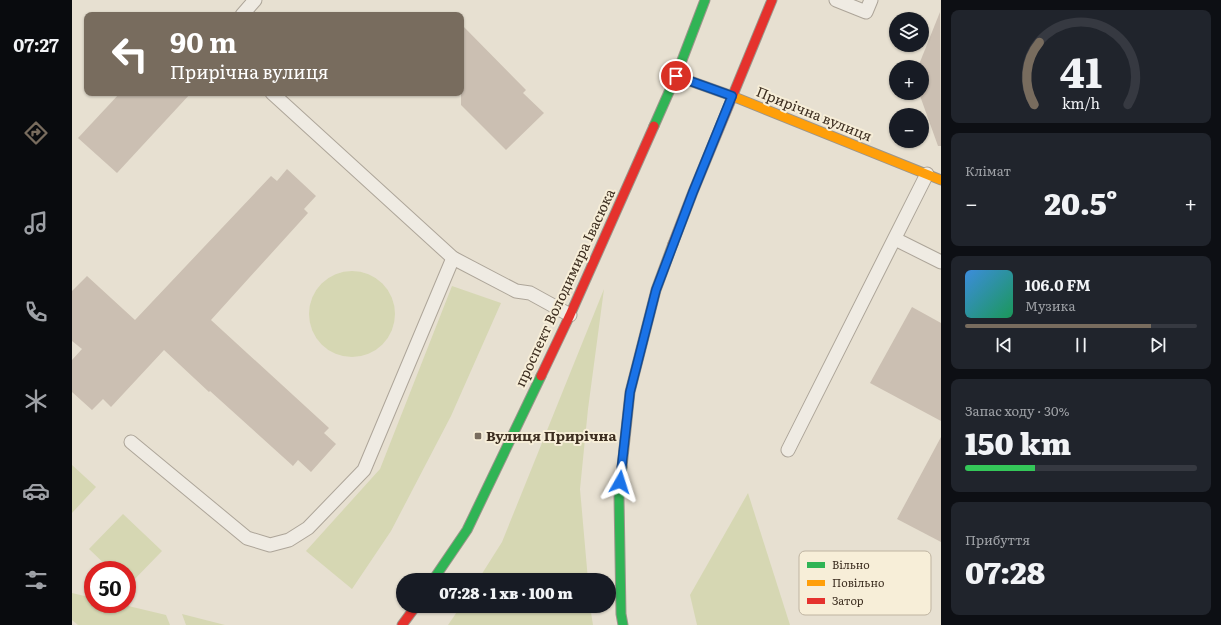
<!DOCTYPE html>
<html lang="uk">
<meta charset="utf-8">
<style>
body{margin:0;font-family:Literata,serif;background:#20242c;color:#f1f3f6;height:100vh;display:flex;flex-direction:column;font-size:15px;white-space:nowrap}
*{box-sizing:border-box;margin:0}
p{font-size:13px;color:#9ea1a6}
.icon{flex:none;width:22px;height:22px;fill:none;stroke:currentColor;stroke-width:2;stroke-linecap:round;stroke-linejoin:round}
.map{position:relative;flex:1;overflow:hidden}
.side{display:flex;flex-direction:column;gap:10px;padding:10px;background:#0d0f14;width:280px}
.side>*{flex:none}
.hud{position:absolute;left:12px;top:12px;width:380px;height:84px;border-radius:8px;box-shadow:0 1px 3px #0004;background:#786c5e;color:#fff;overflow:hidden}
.tools{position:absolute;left:817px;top:12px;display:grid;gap:8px}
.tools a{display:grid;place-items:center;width:40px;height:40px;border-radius:50%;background:#171b24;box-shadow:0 1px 3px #0004;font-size:20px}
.speed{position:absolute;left:12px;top:561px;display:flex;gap:8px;font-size:20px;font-weight:700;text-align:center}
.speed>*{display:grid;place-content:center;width:52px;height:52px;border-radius:50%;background:#171b24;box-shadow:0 1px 3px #0004;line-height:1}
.speed .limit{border:6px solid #d22;background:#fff;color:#111}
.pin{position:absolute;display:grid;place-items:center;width:34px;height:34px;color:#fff;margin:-17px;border:2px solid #fff;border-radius:50%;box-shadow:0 1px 4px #0007}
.me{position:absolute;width:44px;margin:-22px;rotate:6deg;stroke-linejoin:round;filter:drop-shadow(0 0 3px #0008)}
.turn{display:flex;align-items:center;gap:14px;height:84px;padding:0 20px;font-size:18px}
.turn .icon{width:52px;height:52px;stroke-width:2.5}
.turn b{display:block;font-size:28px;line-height:34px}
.big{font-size:30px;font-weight:800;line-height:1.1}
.side .card{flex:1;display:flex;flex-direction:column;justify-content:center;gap:6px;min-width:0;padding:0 14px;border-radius:8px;background:#20242c}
.side .dial{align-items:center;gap:0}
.dial svg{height:104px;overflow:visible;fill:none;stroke:#363941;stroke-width:7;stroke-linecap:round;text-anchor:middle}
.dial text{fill:#f1f3f6;stroke:none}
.song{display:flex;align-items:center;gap:12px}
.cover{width:48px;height:48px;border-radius:6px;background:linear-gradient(135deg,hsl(210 70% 55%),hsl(150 70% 35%))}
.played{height:4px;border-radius:2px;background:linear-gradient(90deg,#786c5e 80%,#363941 80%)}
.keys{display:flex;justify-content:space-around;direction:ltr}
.heat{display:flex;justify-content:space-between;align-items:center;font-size:22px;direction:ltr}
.charge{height:6px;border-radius:3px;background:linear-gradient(90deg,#34c759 30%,#363941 0)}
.trip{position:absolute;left:324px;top:573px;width:220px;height:40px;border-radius:20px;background:#171b24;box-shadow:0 1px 3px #0004;font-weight:800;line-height:40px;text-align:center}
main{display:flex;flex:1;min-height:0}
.menu{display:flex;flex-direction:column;width:72px;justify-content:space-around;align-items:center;background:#090b0e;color:#9ea1a6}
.menu .icon{width:28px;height:28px}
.menu .on{color:#786c5e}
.menu b{font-size:18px;color:#f1f3f6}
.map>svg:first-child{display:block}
.green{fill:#d6d7b3}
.building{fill:#cbbfb2}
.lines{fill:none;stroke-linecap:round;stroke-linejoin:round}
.lane-casing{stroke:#ada599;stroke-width:15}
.fast-casing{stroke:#9c958a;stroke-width:11}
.slow-casing{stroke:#9c958a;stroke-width:11}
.jam-casing{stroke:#9c958a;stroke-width:11}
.lane{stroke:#efebe3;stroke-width:13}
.fast{stroke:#30b455;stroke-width:9}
.slow{stroke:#ff9f0a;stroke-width:9}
.jam{stroke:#e5322d;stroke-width:9}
.route-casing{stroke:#114b97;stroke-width:10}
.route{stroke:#1a73e8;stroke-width:7}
.poi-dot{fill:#786c5e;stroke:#f7eed8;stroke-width:1.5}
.labels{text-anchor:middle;stroke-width:4;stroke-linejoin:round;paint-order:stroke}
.street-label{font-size:14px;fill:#3d2e20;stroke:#f7eed8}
.poi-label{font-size:14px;font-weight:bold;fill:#3d2e20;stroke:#f7eed8;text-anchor:start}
.key{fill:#f7eed8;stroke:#bfb4a1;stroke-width:1}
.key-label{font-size:11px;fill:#3d2e20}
</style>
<main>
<nav class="menu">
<b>07:27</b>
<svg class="icon on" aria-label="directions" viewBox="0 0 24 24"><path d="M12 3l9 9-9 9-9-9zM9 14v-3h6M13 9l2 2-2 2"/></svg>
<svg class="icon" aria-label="music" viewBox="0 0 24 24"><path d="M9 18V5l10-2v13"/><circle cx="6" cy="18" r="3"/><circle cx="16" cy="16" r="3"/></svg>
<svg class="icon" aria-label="phone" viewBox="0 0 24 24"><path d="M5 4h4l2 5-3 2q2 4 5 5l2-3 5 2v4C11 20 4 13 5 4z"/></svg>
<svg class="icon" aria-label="climate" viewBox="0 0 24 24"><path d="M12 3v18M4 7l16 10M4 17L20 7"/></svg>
<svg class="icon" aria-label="car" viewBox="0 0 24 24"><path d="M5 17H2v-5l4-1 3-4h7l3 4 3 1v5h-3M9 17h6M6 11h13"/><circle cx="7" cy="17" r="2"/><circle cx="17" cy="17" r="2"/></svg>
<svg class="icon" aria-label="filters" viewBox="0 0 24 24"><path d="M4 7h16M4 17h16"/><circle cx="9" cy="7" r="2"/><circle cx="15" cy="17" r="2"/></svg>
</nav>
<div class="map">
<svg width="869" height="625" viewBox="0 0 869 625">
<rect width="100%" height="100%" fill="#e7e0d1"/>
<!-- green -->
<g class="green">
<circle cx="280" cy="314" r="43"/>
<polygon points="380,286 429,303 379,416 319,531 280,589 234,551 308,469"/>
<polygon points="532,289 516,409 508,489 516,580 406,580 430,542"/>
<polygon points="0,465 24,487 0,513"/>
<polygon points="676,493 718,625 625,625 618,595"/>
<polygon points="51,514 90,551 56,586 55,585 55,570 39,570 17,549"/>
<polygon points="0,593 21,598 21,604 48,604 94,615 98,625 6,625 0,620"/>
<polygon points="389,606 518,606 521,625 376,625"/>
<polygon points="110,614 153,625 114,625"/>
</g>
<!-- building -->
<g class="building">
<polygon points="868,12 869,146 866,146 847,93 850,93 850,67 846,67"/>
<polygon points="389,24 454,90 451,93 472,113 434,150 389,105"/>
<polygon points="48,93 119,93 45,173 6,138"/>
<polygon points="215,169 244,196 232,209 236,213 139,320 257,428 252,433 264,444 239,472 226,460 221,466 138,391 137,392 92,350 39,407 31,399 20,410 0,392 0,360 10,349 0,341 0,291 15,276 63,320 199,176 205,181"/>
<polygon points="840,307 869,323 869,421 798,383"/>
<polygon points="869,437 869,542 825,519"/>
</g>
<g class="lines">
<defs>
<g id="lane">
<polyline points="764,0 794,12 799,0"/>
<polyline points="170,15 183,0"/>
<polyline points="200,93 381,258 444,291 458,293 498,315"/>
<polyline points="823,239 869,262"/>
<polyline points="59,442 175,538 198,545 217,540 236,528 292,470 381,258"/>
<polyline points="716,450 855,174"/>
</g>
<g id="fast">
<polyline points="582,126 604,76 633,0"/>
<polyline points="550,467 547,497 549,614 551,625"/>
<polyline points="361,580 395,530 469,376"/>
</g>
<g id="slow">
<polyline points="604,76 660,96 869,180"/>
<polyline points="550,467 558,392 584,290 601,244"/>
</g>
<g id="jam">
<polyline points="601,244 621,192 700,0"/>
<polyline points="469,376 498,315 582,126"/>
<polyline points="330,625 344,606"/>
</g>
</defs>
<!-- lane casing -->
<use href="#lane" class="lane-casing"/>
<!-- fast casing -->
<use href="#fast" class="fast-casing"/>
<!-- slow casing -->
<use href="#slow" class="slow-casing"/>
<!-- jam casing -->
<use href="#jam" class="jam-casing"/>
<!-- lane -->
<use href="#lane" class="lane"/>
<!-- fast -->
<use href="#fast" class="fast"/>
<!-- slow -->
<use href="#slow" class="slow"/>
<!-- jam -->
<use href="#jam" class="jam"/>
</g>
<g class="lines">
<defs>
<polyline id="route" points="548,482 558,392 584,290 621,192 660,96 604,76"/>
</defs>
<!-- route casing -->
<use href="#route" class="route-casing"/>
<!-- route -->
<use href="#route" class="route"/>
</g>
<!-- markers -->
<rect class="poi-dot" x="402" y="432" width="8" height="8" rx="2"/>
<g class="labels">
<!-- street labels -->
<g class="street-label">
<text transform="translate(742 114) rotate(22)" y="5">Прирічна вулиця</text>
<text transform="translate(493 288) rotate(-65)" y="5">проспект Володимира Івасюка</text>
</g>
<!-- poi labels -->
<g class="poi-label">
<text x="414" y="441">Вулиця Прирічна</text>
</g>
</g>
<!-- legend -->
<rect x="727" y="551" width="132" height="64" rx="6" class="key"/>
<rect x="735" y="562" width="18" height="6" fill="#30b455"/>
<rect x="735" y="580" width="18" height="6" fill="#ff9f0a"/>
<rect x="735" y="598" width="18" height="6" fill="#e5322d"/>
<g class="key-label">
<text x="760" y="569">Вільно</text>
<text x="760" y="587">Повільно</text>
<text x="760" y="605">Затор</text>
</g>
</svg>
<div class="tools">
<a><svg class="icon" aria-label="layers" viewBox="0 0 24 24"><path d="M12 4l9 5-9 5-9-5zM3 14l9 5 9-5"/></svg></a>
<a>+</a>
<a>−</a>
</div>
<div class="speed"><div class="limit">50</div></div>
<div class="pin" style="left:604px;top:76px;background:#d93025"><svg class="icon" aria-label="arrive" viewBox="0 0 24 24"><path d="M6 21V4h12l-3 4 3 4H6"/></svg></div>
<svg class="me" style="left:548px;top:482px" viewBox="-20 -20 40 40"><path d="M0-17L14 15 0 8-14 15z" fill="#1a73e8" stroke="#fff" stroke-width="4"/></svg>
<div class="trip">07:28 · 1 хв · 100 m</div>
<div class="hud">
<div class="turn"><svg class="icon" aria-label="left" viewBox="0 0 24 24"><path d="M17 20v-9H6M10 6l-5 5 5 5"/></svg><div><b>90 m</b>Прирічна вулиця</div></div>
</div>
</div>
<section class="side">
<div class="card dial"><svg viewBox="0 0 100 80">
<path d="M14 69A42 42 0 1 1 86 69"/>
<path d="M14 69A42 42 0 0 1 18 21" stroke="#786c5e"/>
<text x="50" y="56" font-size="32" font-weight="700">41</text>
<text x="50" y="72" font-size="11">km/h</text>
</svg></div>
<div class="card"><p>Клімат</p>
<div class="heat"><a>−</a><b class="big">20.5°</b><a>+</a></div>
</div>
<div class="card">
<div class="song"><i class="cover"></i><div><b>106.0 FM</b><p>Музика</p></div></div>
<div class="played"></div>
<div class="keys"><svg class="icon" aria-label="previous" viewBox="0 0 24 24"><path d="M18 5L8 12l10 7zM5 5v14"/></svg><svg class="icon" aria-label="pause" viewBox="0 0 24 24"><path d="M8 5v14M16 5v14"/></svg><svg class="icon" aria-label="next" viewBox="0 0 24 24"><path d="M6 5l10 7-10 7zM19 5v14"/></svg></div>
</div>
<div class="card"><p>Запас ходу · 30%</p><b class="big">150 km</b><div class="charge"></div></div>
<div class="card"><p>Прибуття</p><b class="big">07:28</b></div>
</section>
</main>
